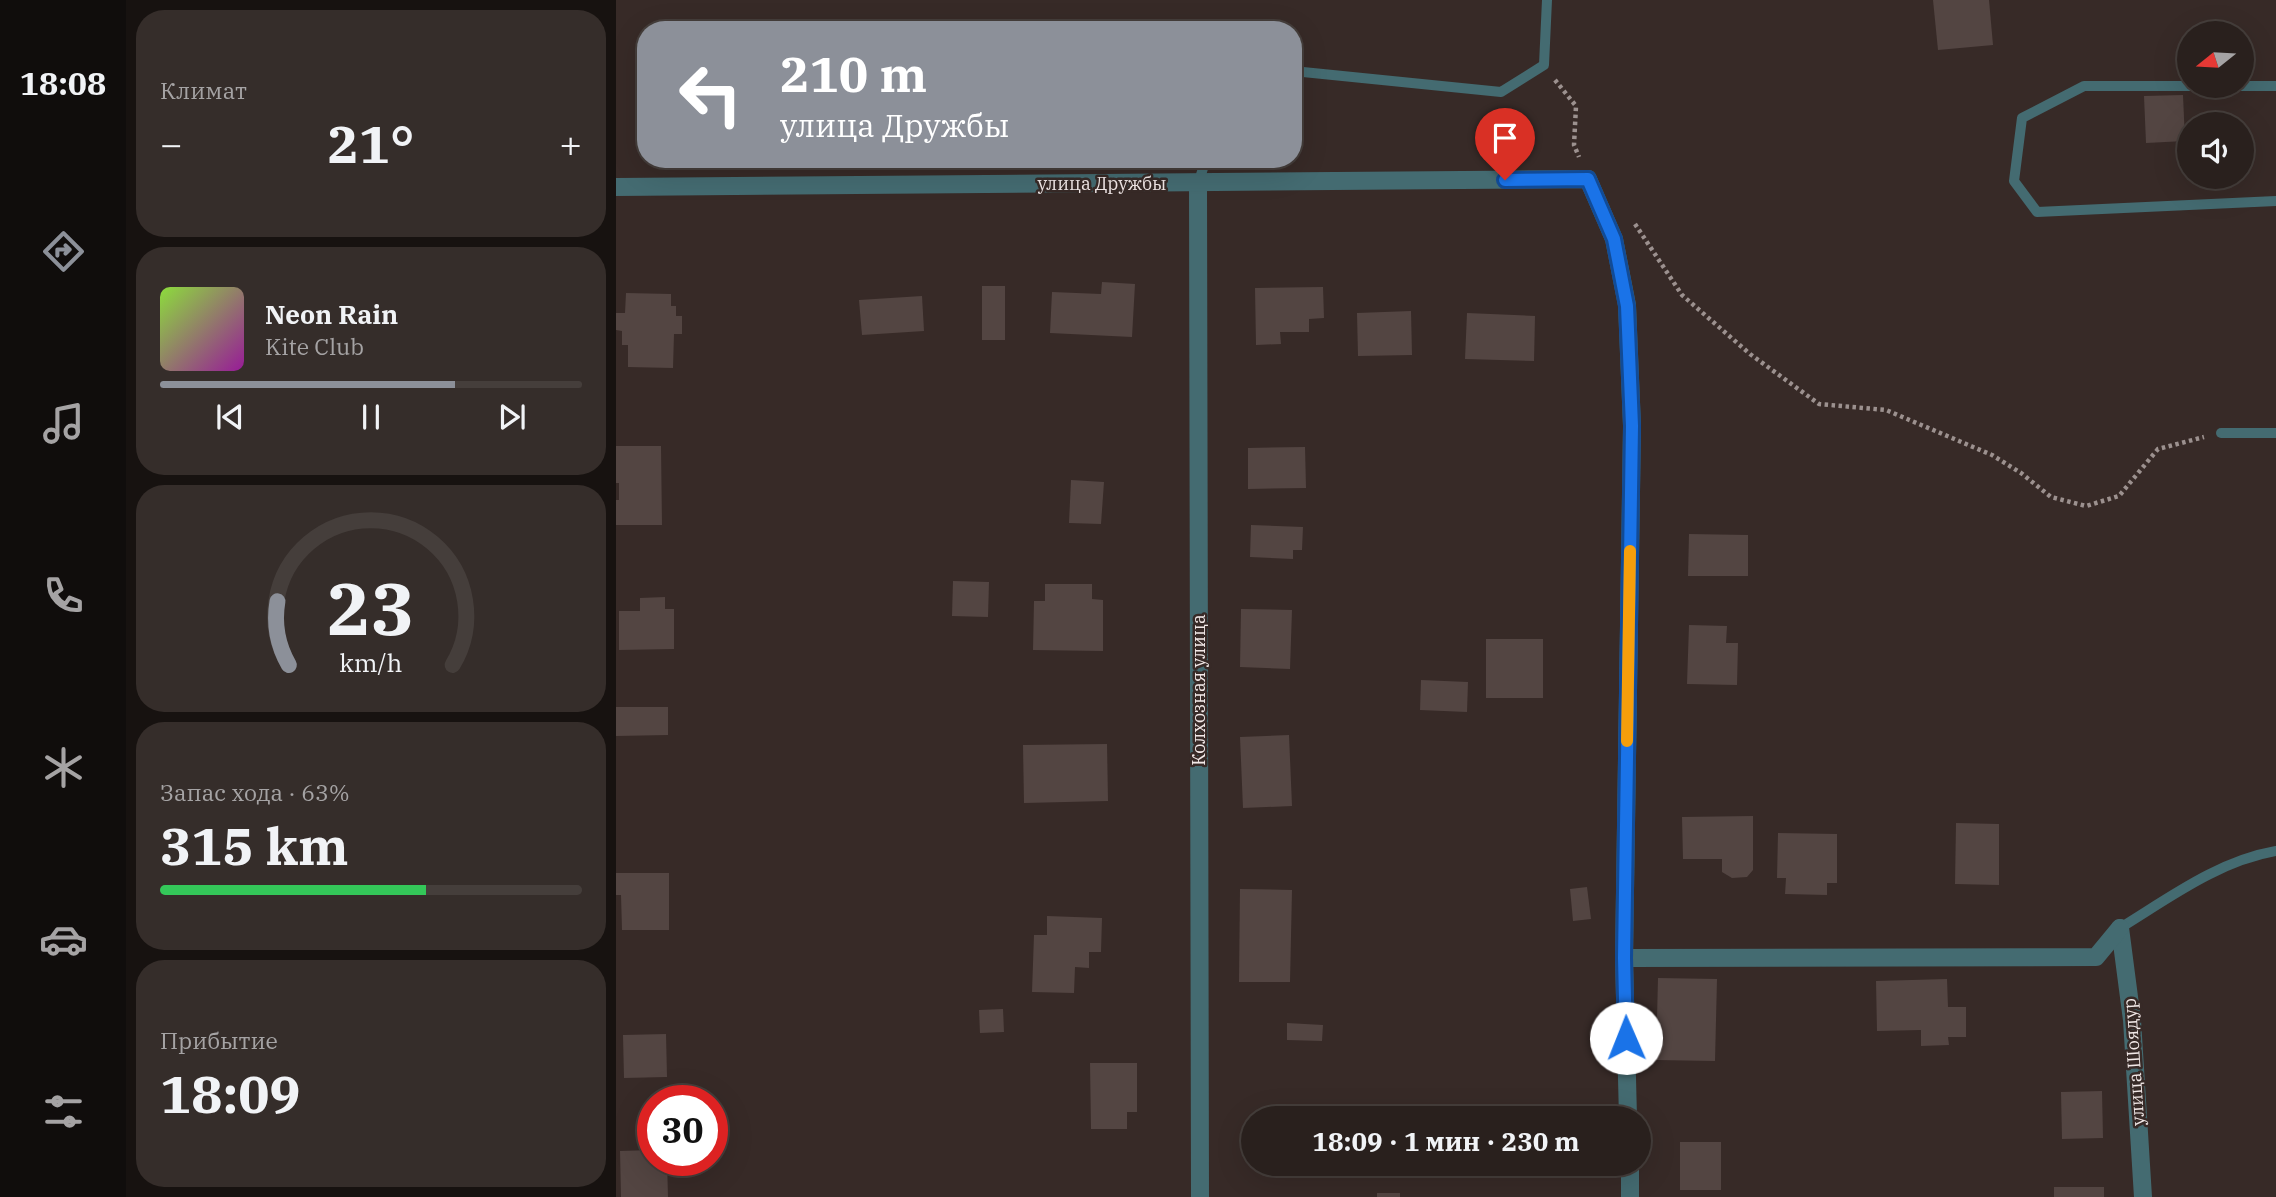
<!DOCTYPE html>
<html lang="ru">
<meta charset="utf-8">
<style>
body{margin:0;font-family:"IBM Plex Serif",serif;background:#352d2a;color:#f1f3f6;height:100vh;display:flex;flex-direction:column;font-size:26px;white-space:nowrap}
*{box-sizing:border-box;margin:0}
p{font-size:23px;color:#a5a3a4}
.icon{flex:none;width:38px;height:38px;fill:none;stroke:currentColor;stroke-width:2;stroke-linecap:round;stroke-linejoin:round}
.map{position:relative;flex:1;overflow:hidden}
.drawer{display:flex;flex-direction:column;gap:10px;padding:10px;background:#171210;width:490px}
.drawer>*{flex:none}
.top-card{position:absolute;left:21px;top:21px;width:665px;height:147px;border-radius:28px;box-shadow:0 7px 28px #0002,0 0 0 2px #453e3b;background:#8c9099;color:#fff;overflow:hidden}
.needle{width:46px;rotate:252deg}
.controls{position:absolute;left:1561px;top:21px;display:grid;gap:14px}
.controls a{display:grid;place-items:center;width:77px;height:77px;border-radius:50%;background:#29201d;box-shadow:0 7px 28px #0002,0 0 0 2px #453e3b;font-size:35px}
.speed{position:absolute;left:21px;top:1085px;display:flex;gap:14px;font-size:35px;font-weight:700;text-align:center}
.speed>*{display:grid;place-content:center;width:91px;height:91px;border-radius:50%;background:#29201d;box-shadow:0 7px 28px #0002,0 0 0 2px #453e3b;line-height:1}
.speed .limit{border:10px solid #d22;background:#fff;color:#111}
.pin{position:absolute;display:grid;place-items:center;width:60px;height:60px;color:#fff;margin:-72px -30px;border-radius:50% 50% 50% 0;rotate:-45deg;box-shadow:0 0 7px #0007}
.pin .icon{rotate:45deg}
.me{position:absolute;width:77px;margin:-38px;rotate:359deg;stroke-linejoin:round;filter:drop-shadow(0 0 5px #0008)}
.turn{display:flex;align-items:center;gap:24px;height:147px;padding:0 28px;font-size:32px}
.turn .icon{width:91px;height:91px;stroke-width:2.5}
.turn b{display:block;font-size:49px;line-height:60px}
.big{font-size:52px;font-weight:700;line-height:1.1}
.drawer .tile{flex:1;display:flex;flex-direction:column;justify-content:center;gap:10px;min-width:0;padding:0 24px;border-radius:28px;background:#352d2a}
.drawer .dial{align-items:center;gap:0}
.dial svg{height:182px;overflow:visible;fill:none;stroke:#453e3b;stroke-width:7;stroke-linecap:round;text-anchor:middle}
.dial text{fill:#f1f3f6;stroke:none}
.song{display:flex;align-items:center;gap:21px}
.cover{width:84px;height:84px;border-radius:10px;background:linear-gradient(135deg,hsl(90 70% 55%),hsl(300 70% 35%))}
.played{height:7px;border-radius:4px;background:linear-gradient(90deg,#8c9099 70%,#453e3b 70%)}
.keys{display:flex;justify-content:space-around;direction:ltr}
.heat{display:flex;justify-content:space-between;align-items:center;font-size:38px;direction:ltr}
.charge{height:10px;border-radius:5px;background:linear-gradient(90deg,#34c759 63%,#453e3b 0)}
.trip{position:absolute;left:625px;top:1106px;width:410px;height:70px;border-radius:35px;background:#29201d;box-shadow:0 7px 28px #0002,0 0 0 2px #453e3b;font-weight:700;line-height:70px;text-align:center}
main{display:flex;flex:1;min-height:0}
.dock{display:flex;flex-direction:column;width:126px;justify-content:space-around;align-items:center;background:#100d0c;color:#a5a3a4}
.dock .icon{width:49px;height:49px}
.dock .current{color:#8c9099}
.dock b{font-size:32px;color:#f1f3f6}
.map>svg:first-child{display:block}
.building{fill:#534542}
.lines{fill:none;stroke-linecap:round;stroke-linejoin:round}
.path{stroke:#9c918f;stroke-width:4.5;stroke-dasharray:3.5 3.5;stroke-linecap:butt}
.service{stroke:#446b71;stroke-width:10}
.minor{stroke:#446b71;stroke-width:18}
.route-casing{stroke:#114b97;stroke-width:18}
.route{stroke:#1a73e8;stroke-width:12}
.slow{stroke:#f59e0b;stroke-width:12}
.labels{text-anchor:middle;stroke-width:5;stroke-linejoin:round;paint-order:stroke}
.street-label{font-size:18px;fill:#f2e9e8;stroke:#372a27}
</style>
<main>
<nav class="dock">
<b>18:08</b>
<svg class="icon current" aria-label="directions" viewBox="0 0 24 24"><path d="M12 3l9 9-9 9-9-9zM9 14v-3h6M13 9l2 2-2 2"/></svg>
<svg class="icon" aria-label="music" viewBox="0 0 24 24"><path d="M9 18V5l10-2v13"/><circle cx="6" cy="18" r="3"/><circle cx="16" cy="16" r="3"/></svg>
<svg class="icon" aria-label="phone" viewBox="0 0 24 24"><path d="M5 4h4l2 5-3 2q2 4 5 5l2-3 5 2v4C11 20 4 13 5 4z"/></svg>
<svg class="icon" aria-label="climate" viewBox="0 0 24 24"><path d="M12 3v18M4 7l16 10M4 17L20 7"/></svg>
<svg class="icon" aria-label="car" viewBox="0 0 24 24"><path d="M5 17H2v-5l4-1 3-4h7l3 4 3 1v5h-3M9 17h6M6 11h13"/><circle cx="7" cy="17" r="2"/><circle cx="17" cy="17" r="2"/></svg>
<svg class="icon" aria-label="filters" viewBox="0 0 24 24"><path d="M4 7h16M4 17h16"/><circle cx="9" cy="7" r="2"/><circle cx="15" cy="17" r="2"/></svg>
</nav>
<section class="drawer">
<div class="tile"><p>Климат</p>
<div class="heat"><a>−</a><b class="big">21°</b><a>+</a></div>
</div>
<div class="tile">
<div class="song"><i class="cover"></i><div><b>Neon Rain</b><p>Kite Club</p></div></div>
<div class="played"></div>
<div class="keys"><svg class="icon" aria-label="previous" viewBox="0 0 24 24"><path d="M18 5L8 12l10 7zM5 5v14"/></svg><svg class="icon" aria-label="pause" viewBox="0 0 24 24"><path d="M8 5v14M16 5v14"/></svg><svg class="icon" aria-label="next" viewBox="0 0 24 24"><path d="M6 5l10 7-10 7zM19 5v14"/></svg></div>
</div>
<div class="tile dial"><svg viewBox="0 0 100 80">
<path d="M14 69A42 42 0 1 1 86 69"/>
<path d="M14 69A42 42 0 0 1 9 41" stroke="#8c9099"/>
<text x="50" y="56" font-size="32" font-weight="700">23</text>
<text x="50" y="72" font-size="11">km/h</text>
</svg></div>
<div class="tile"><p>Запас хода · 63%</p><b class="big">315 km</b><div class="charge"></div></div>
<div class="tile"><p>Прибытие</p><b class="big">18:09</b></div>
</section>
<div class="map">
<svg width="1660" height="1197" viewBox="0 0 1660 1197">
<rect width="100%" height="100%" fill="#372a27"/>
<!-- building -->
<g class="building">
<polygon points="1317,0 1373,0 1377,45 1322,50"/>
<polygon points="1567,95 1569,141 1530,143 1528,96"/>
<polygon points="486,282 519,284 516,337 434,333 436,292 485,294"/>
<rect x="366" y="286" width="23" height="54"/>
<polygon points="707,287 708,318 693,319 693,332 664,332 665,344 640,345 639,288"/>
<polygon points="10,293 55,294 55,306 60,306 60,316 66,316 66,334 58,334 57,368 12,367 12,345 6,345 6,331 0,330 0,313 9,313"/>
<polygon points="306,296 308,331 246,335 243,300"/>
<polygon points="795,311 796,355 742,356 741,313"/>
<polygon points="851,313 919,316 918,361 849,359"/>
<polygon points="0,446 45,446 46,525 0,525 0,500 3,500 3,483 0,483"/>
<polygon points="689,447 690,488 632,489 632,448"/>
<polygon points="455,480 488,482 485,524 453,523"/>
<polygon points="635,525 687,527 686,550 677,550 677,559 634,557"/>
<polygon points="1073,534 1132,535 1132,576 1072,576"/>
<polygon points="337,581 373,582 372,617 336,616"/>
<polygon points="429,584 476,584 476,599 487,600 487,651 417,650 418,601 429,601"/>
<polygon points="49,597 49,609 58,609 58,649 3,650 3,611 24,611 24,598"/>
<polygon points="625,609 676,610 674,669 624,667"/>
<polygon points="1073,625 1111,626 1110,643 1122,643 1121,685 1071,684"/>
<rect x="870" y="639" width="57" height="59"/>
<polygon points="805,680 852,682 851,712 804,710"/>
<polygon points="0,707 52,707 52,735 0,736"/>
<polygon points="673,735 676,806 627,808 624,737"/>
<polygon points="491,744 492,801 408,803 407,745"/>
<polygon points="1137,816 1137,870 1131,877 1116,878 1106,872 1106,859 1067,859 1066,817"/>
<polygon points="1340,823 1383,824 1383,885 1339,884"/>
<polygon points="1162,833 1221,834 1221,883 1211,883 1211,895 1169,894 1170,878 1161,878"/>
<polygon points="0,873 53,873 53,930 6,930 5,895 0,895"/>
<polygon points="971,887 975,919 957,921 954,889"/>
<polygon points="624,889 676,890 674,982 623,982"/>
<polygon points="431,916 486,918 485,952 473,952 473,968 459,967 458,993 416,992 418,935 431,935"/>
<polygon points="1042,978 1101,979 1099,1061 1040,1060"/>
<polygon points="1331,979 1332,1007 1350,1007 1350,1037 1332,1037 1333,1045 1305,1046 1305,1030 1261,1031 1260,981"/>
<polygon points="387,1009 388,1032 364,1033 363,1010"/>
<polygon points="671,1023 707,1025 706,1041 671,1040"/>
<polygon points="50,1034 51,1077 8,1078 7,1035"/>
<polygon points="474,1063 521,1063 521,1112 511,1112 511,1129 475,1129"/>
<polygon points="1486,1091 1487,1138 1446,1139 1445,1092"/>
<rect x="1064" y="1142" width="41" height="48"/>
<polygon points="37,1150 37,1160 51,1160 52,1197 5,1197 4,1151"/>
<rect x="1438" y="1187" width="50" height="10"/>
<rect x="761" y="1193" width="23" height="4"/>
</g>
<g class="lines">
<!-- path -->
<g class="path">
<polyline points="939,80 960,106 958,145 963,157"/>
<polyline points="1019,224 1066,295 1134,354 1203,404 1270,410 1376,455 1405,473 1435,497 1470,506 1503,496 1542,449 1588,437"/>
</g>
<!-- service -->
<g class="service">
<polyline points="677,71 885,92 928,65 931,0"/>
<polyline points="1660,86 1468,86 1406,118 1398,181 1421,212 1660,201"/>
<polyline points="582,184 590,159"/>
<polyline points="1605,433 1660,433"/>
<path d="M1504,928c49,-30 98,-67 156,-77"/>
</g>
<!-- minor -->
<g class="minor">
<polyline points="582,184 584,1197"/>
<polyline points="0,187 972,179 998,239 1011,305 1016,426 1008,958 1012,1118"/>
<polyline points="1504,928 1516,1020 1527,1197"/>
<polyline points="1008,958 1480,957 1504,928"/>
<polyline points="1014,1164 1014,1197"/>
</g>
</g>
<g class="lines">
<defs>
<polyline id="route" points="889,180 972,179 998,239 1011,306 1016,426 1008,958 1010,1038"/>
</defs>
<!-- route casing -->
<use href="#route" class="route-casing"/>
<!-- route -->
<use href="#route" class="route"/>
<!-- slow -->
<polyline class="slow" points="1011,741 1014,551"/>
</g>
<g class="labels">
<!-- street labels -->
<g class="street-label">
<text x="486" y="190">улица Дружбы</text>
<text transform="translate(583 690) rotate(-90)" y="6">Колхозная улица</text>
<text transform="translate(1518 1062) rotate(-94)" y="6">улица Шоядур</text>
</g>
</g>
</svg>
<div class="controls">
<a><svg class="needle" viewBox="-14 -14 28 28"><path d="M0-13l5 13h-10z" fill="#e53935"/><path d="M0 13l5-13h-10z" fill="#a5a3a4"/></svg></a>
<a><svg class="icon" aria-label="sound" viewBox="0 0 24 24"><path d="M4 9h4l5-4v14l-5-4H4zM17 9q2 3 0 6"/></svg></a>
</div>
<div class="speed"><div class="limit">30</div></div>
<div class="pin" style="left:889px;top:180px;background:#d93025"><svg class="icon" aria-label="arrive" viewBox="0 0 24 24"><path d="M6 21V4h12l-3 4 3 4H6"/></svg></div>
<svg class="me" style="left:1010px;top:1038px" viewBox="-20 -20 40 40"><circle r="19" fill="#fff"/><path d="M0-13L10 11 0 6-10 11z" fill="#1a73e8"/></svg>
<div class="trip">18:09 · 1 мин · 230 m</div>
<div class="top-card">
<div class="turn"><svg class="icon" aria-label="left" viewBox="0 0 24 24"><path d="M17 20v-9H6M10 6l-5 5 5 5"/></svg><div><b>210 m</b>улица Дружбы</div></div>
</div>
</div>
</main>
